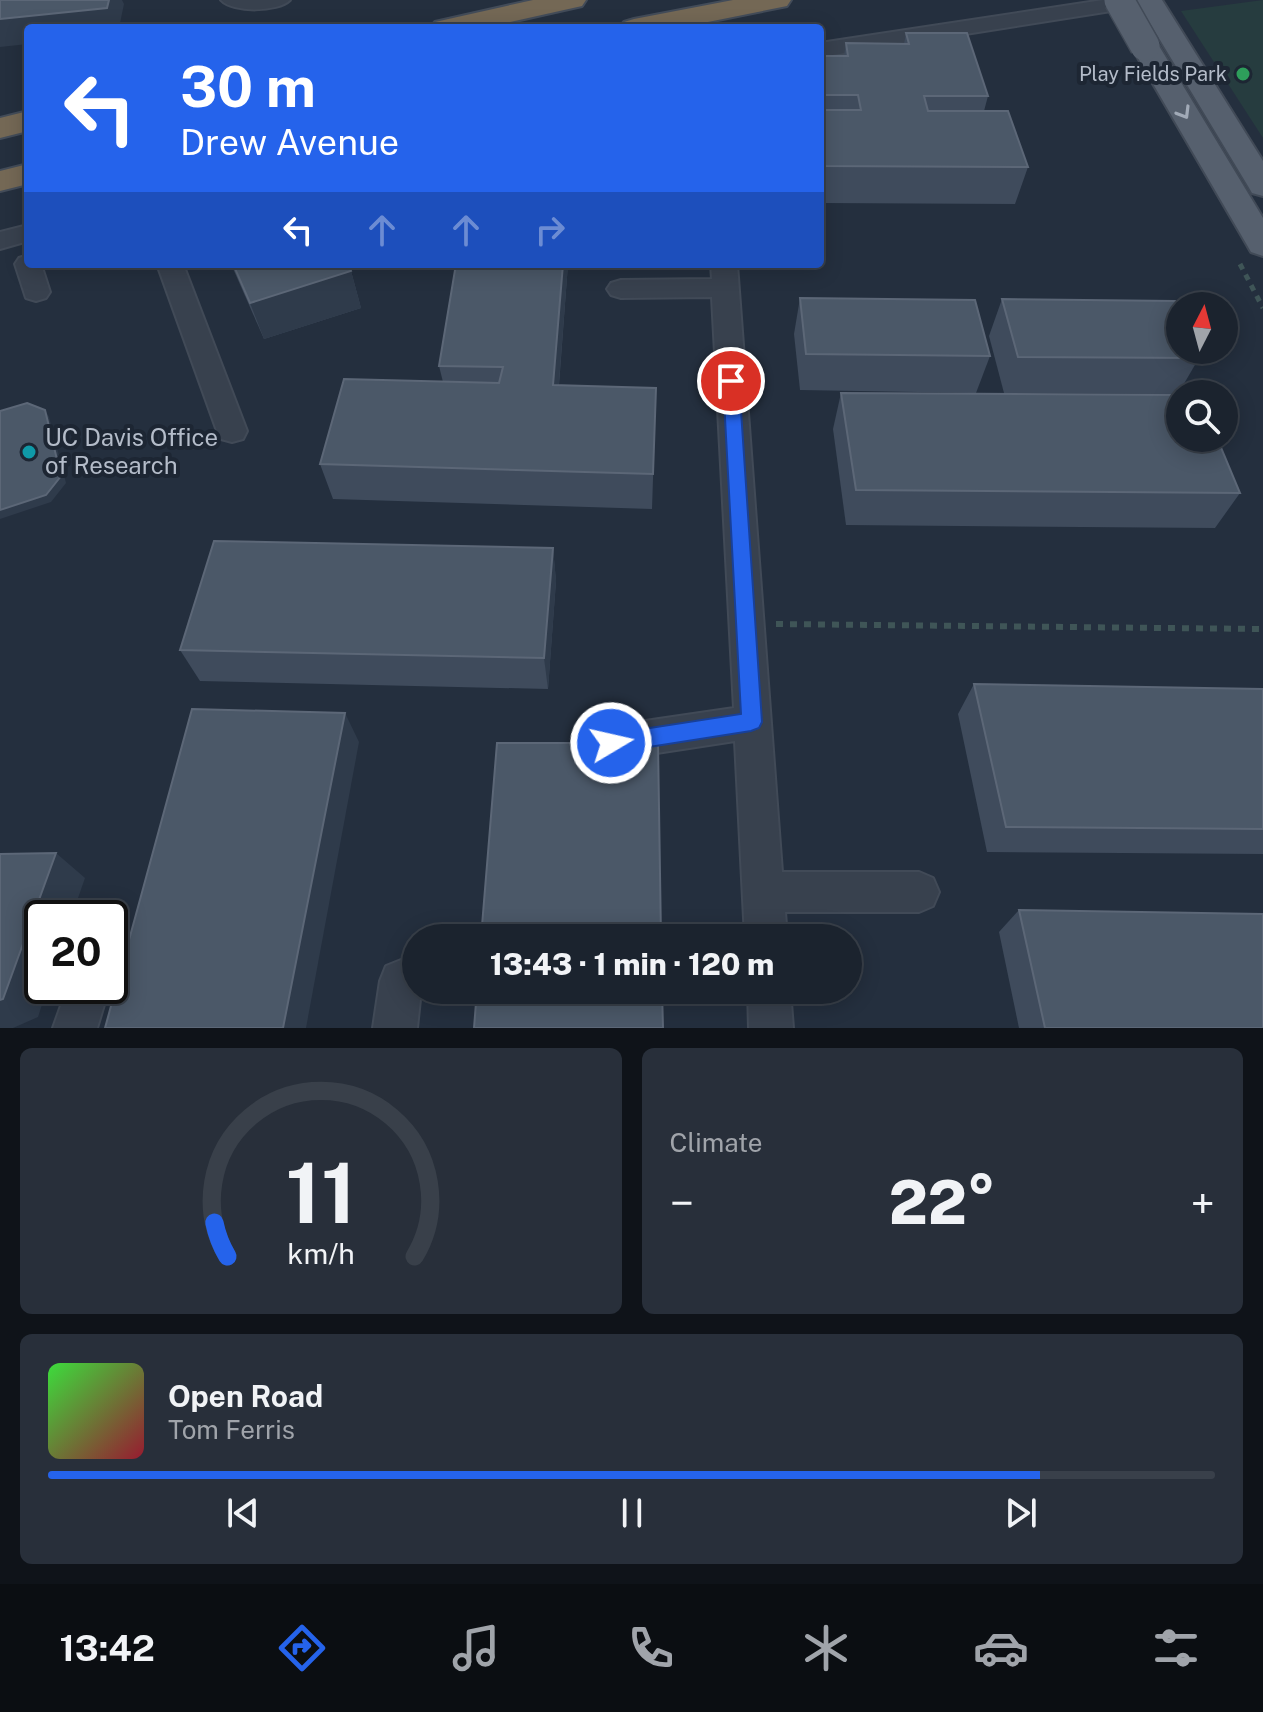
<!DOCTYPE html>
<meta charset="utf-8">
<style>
body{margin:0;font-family:"Public Sans",sans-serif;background:#282f3a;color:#f1f3f6;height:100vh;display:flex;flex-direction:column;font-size:30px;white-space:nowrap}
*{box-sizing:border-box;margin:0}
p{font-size:26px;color:#a0a4aa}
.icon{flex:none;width:44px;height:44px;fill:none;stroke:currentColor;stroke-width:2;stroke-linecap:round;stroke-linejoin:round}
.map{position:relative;height:1028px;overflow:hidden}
.side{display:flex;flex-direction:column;gap:20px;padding:20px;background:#0f1319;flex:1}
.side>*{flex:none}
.banner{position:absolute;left:24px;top:24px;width:800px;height:244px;border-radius:8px;box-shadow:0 4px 20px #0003,0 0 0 2px #39404a;background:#2563eb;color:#fff;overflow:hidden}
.needle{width:52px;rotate:6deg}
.tools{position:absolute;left:1166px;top:292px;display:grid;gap:16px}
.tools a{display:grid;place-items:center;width:72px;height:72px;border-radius:50%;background:#1b232e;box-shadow:0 4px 20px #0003,0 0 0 2px #39404a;font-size:40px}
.speed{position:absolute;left:24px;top:900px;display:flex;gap:16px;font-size:40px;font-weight:700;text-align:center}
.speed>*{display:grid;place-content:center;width:104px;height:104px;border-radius:50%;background:#1b232e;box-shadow:0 4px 20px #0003,0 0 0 2px #39404a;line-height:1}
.speed .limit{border:4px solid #111;border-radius:12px;background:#fff;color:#111}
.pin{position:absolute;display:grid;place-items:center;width:68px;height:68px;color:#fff;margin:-34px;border:4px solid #fff;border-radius:50%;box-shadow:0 2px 8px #0007}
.me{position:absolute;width:88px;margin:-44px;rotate:81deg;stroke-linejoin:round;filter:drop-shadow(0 0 6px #0008)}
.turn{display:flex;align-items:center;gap:28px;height:168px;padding:0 24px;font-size:36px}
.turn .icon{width:104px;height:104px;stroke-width:2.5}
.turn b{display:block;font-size:56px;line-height:68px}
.lanes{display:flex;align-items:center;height:76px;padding:0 24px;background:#0003;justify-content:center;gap:40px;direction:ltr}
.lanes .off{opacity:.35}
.big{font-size:60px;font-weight:800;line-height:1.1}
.side .card{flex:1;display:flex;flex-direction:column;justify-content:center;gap:12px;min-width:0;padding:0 28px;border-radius:12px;background:#282f3a}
.side .dial{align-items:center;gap:0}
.dial svg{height:208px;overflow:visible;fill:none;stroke:#39404a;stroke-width:7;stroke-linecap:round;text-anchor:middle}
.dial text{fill:#f1f3f6;stroke:none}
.song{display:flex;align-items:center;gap:24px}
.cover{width:96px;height:96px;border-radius:12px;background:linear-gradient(135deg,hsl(120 70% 55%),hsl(350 70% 35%))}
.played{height:8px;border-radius:4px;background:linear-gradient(90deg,#2563eb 85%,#39404a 85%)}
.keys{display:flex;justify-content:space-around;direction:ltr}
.heat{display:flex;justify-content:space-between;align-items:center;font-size:44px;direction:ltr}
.side .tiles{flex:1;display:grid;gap:20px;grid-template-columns:1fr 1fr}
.card:last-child{grid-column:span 2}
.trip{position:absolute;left:402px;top:924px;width:460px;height:80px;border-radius:40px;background:#1b232e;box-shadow:0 4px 20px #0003,0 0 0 2px #39404a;font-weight:800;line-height:80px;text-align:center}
.tabs{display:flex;height:128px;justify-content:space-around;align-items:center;background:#0b0e12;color:#a0a4aa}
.tabs .icon{width:56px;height:56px}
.tabs .on{color:#2563eb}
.tabs b{font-size:36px;color:#f1f3f6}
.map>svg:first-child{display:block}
.green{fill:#263c3f}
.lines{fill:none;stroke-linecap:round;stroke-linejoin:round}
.minor-casing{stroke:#414a57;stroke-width:4}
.major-casing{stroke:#414a57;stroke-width:4}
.highway-casing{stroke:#434c59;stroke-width:4}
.path-far1{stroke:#3f5557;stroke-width:5;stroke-dasharray:6 6;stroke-linecap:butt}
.path{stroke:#3f5557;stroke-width:6;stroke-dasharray:7 7;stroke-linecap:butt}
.minor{fill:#38414e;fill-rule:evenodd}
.major{fill:#56606e;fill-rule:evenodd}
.highway{fill:#746855;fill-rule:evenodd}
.major-bridge-casing{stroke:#414a57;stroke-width:32;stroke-linecap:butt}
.major-bridge{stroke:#56606e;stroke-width:29}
.wall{fill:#3f4b5c}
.shaded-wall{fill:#2f3b4b}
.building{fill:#4b5868;stroke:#5c6777;stroke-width:2}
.oneway{stroke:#a1aab7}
.route{fill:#2563eb;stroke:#184099;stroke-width:2}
.leisure-dot{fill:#2e9e5b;stroke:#1d2633;stroke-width:3}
.culture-dot{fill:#0f9aa8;stroke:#1d2633;stroke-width:3}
.labels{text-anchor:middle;stroke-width:8;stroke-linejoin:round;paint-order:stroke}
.far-poi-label{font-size:20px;fill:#b4bcc9;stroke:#1d2633;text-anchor:end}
.poi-label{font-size:24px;fill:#b4bcc9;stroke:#1d2633;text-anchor:start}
</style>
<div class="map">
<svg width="1263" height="1028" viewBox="0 0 1263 1028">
<rect width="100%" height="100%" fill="#242f3e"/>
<!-- green -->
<polygon class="green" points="1263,0 1263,138 1181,11"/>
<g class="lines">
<defs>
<g id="minor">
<path d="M221,0h69c-12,12 -57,13 -69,0z"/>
<polygon points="1103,0 1153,0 1143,6 820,57 820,43"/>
<polygon points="28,225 28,241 0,249 0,232"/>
<polygon points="28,255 28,264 41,264 50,292 46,298 36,301 26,298 15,264 19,258"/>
<polygon points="157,264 183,264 247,431 243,439 232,442 221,439 217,431"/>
<polygon points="711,264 737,264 782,872 919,872 933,878 939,892 933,906 919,912 785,912 787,938 745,938 735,741 611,760 598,755 592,743 598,731 611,726 734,708 712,297 621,298 611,295 607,289 611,283 621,280 712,279"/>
<polygon points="401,960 416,966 416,990 421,990 417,1028 373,1028 380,981 386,966"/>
<polygon points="68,986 110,985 97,1028 53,1028"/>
<polygon points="748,990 790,990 793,1028 749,1028"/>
</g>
<g id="major">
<polygon points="1136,0 1162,0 1263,161 1263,196 1252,193 1248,186"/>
<polygon points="1145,38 1155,40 1159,46 1263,218 1263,256 1251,252 1247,245 1131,46 1135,40"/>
</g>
<g id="highway">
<polygon points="533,0 586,0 582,6 484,28 430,28 435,22"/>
<polygon points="733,0 791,0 787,6 777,8 678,28 619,28 624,22 634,19"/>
<polygon points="28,111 28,131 0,138 0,118"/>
<polygon points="28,164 28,184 0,191 0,171"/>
</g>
</defs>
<!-- minor casing -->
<use href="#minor" class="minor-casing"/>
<!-- major casing -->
<use href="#major" class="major-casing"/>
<!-- highway casing -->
<use href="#highway" class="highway-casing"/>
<!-- path-far1 -->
<polyline class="path-far1" points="1240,264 1263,308"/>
<!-- path -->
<polyline class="path" points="776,624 1263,629"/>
<!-- minor -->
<use href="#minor" class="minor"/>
<!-- major -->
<use href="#major" class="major"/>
<!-- highway -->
<use href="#highway" class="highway"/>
<defs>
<polyline id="major-bridge" points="1119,0 1145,46"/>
</defs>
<!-- major-bridge casing -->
<use href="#major-bridge" class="major-bridge-casing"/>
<!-- major-bridge -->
<use href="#major-bridge" class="major-bridge"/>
</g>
<!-- wall -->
<g class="wall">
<polygon points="906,33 988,96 984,111 1028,167 1015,204 820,203 820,56 844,56 846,43 904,44"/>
<polygon points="231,264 348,264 351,271 361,308 264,339"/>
<polygon points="456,264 568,264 559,385 656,388 652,509 333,499 320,464 443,382 439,366"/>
<polygon points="800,298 990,356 976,393 800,390 794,334"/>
<polygon points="1002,299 1199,358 1178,394 1004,393 989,336"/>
<polygon points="841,393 1240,493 1215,528 846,525 833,429"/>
<polygon points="553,548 556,581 548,689 200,681 180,650"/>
<polygon points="974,684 1263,689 1263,854 987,852 958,714"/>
<polygon points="1019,910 1263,1028 1019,1028 999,932"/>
</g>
<!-- shaded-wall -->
<g class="shaded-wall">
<polygon points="109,0 122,0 124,4 119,28 28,28 28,44 0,47 0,19"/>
<polygon points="563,264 568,264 556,421 553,385"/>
<polygon points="351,271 361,308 264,339 250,303"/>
<polygon points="45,410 49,417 66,483 51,502 0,519 0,510"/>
<polygon points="553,548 556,581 548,689 544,658"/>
<polygon points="345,713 359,742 306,1028 283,1028"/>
<polygon points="56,853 85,878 71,918 42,918 42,986 48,986 38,1017 13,1028 0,1028 0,1000"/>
</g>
<!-- building -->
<g class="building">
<polygon points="0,0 109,0 107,8 0,19"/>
<polygon points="906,33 967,33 988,96 924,96 928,111 1008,111 1028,167 820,166 820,110 861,110 858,95 820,95 820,56 848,56 846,43 909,44"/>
<polygon points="233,264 348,264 351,271 250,303"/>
<polygon points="456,264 563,264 553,385 656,388 653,474 320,464 344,379 499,383 503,367 439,366"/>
<polygon points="800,298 975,300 990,356 806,354"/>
<polygon points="1002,299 1175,301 1180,313 1180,350 1196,350 1199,358 1018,357"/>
<polygon points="841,393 1180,395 1180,438 1217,438 1240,493 856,490"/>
<polygon points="27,403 45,410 61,476 46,495 0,510 0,411"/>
<polygon points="214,541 553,548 544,658 180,650"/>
<polygon points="974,684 1263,689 1263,829 1006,827"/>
<polygon points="192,709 345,713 283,1028 105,1028"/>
<polygon points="497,743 658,743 661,938 481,938"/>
<polygon points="56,853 3,999 0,1000 0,854"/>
<polygon points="1019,910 1263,914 1263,1028 1045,1028"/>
<polygon points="477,990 662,990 663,1028 474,1028"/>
</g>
<!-- one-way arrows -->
<defs><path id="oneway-chevron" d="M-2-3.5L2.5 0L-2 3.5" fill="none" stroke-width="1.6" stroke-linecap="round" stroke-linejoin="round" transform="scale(2)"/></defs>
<use class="oneway" href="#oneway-chevron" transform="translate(1184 113) rotate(59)"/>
<!-- route -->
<polygon class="route" points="731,375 739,381 762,722 759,728 751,731 611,753 604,750 601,743 604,736 611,734 741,714 723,381"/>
<!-- markers -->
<circle class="leisure-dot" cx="1243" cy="74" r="8"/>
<circle class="culture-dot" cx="29" cy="452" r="8"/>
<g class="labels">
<!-- far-poi labels -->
<g class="far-poi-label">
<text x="1227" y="81">Play Fields Park</text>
</g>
<!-- poi labels -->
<g class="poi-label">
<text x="45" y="446">UC Davis Office<tspan x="45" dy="28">of Research</tspan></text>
</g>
</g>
</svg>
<div class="tools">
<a><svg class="needle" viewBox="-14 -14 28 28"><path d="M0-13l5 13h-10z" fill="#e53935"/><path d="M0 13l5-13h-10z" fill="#a0a4aa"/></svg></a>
<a><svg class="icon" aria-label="search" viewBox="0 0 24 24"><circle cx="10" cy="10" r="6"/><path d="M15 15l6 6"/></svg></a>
</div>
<div class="speed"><div class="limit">20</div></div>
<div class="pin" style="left:731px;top:381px;background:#d93025"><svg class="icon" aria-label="arrive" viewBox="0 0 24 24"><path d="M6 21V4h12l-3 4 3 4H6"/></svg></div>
<svg class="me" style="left:611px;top:743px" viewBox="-20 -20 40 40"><circle r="17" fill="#2563eb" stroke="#fff" stroke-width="3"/><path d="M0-11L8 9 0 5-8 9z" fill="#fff"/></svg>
<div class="trip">13:43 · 1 min · 120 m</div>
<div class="banner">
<div class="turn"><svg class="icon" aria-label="left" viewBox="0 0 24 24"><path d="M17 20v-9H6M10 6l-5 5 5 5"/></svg><div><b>30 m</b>Drew Avenue</div></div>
<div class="lanes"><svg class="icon" aria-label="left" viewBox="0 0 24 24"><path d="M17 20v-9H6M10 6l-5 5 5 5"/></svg><svg class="icon off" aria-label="ahead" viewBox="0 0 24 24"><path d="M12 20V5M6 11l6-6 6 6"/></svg><svg class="icon off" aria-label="ahead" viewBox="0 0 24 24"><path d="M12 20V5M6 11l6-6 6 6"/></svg><svg class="icon off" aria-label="right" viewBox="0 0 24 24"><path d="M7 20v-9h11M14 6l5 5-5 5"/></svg></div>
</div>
</div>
<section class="side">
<div class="tiles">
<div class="card dial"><svg viewBox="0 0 100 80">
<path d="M14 69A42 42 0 1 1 86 69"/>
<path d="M14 69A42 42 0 0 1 9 56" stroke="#2563eb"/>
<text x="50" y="56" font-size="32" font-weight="700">11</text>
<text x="50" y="72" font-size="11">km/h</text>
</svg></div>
<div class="card"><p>Climate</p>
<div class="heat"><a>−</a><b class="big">22°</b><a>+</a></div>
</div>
<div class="card">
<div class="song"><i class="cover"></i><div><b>Open Road</b><p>Tom Ferris</p></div></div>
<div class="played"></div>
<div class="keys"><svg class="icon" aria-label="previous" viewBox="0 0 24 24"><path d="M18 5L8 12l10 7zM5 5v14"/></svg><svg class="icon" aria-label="pause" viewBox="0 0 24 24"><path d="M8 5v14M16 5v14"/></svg><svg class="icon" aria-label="next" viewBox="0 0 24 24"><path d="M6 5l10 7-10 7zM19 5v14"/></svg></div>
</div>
</div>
</section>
<nav class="tabs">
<b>13:42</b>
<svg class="icon on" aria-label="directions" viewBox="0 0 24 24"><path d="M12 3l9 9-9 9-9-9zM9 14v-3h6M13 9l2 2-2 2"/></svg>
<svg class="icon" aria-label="music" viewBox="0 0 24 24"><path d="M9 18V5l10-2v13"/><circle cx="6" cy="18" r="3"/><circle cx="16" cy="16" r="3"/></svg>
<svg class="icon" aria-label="phone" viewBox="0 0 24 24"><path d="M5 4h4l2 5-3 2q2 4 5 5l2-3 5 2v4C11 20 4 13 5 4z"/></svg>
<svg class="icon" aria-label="climate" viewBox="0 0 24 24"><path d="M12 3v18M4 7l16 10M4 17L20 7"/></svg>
<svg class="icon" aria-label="car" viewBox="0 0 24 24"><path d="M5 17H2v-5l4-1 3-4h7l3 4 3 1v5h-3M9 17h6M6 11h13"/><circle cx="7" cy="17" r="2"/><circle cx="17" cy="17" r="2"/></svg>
<svg class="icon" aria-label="filters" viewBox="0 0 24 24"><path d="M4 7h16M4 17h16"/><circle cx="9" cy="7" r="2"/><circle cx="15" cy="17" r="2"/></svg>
</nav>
